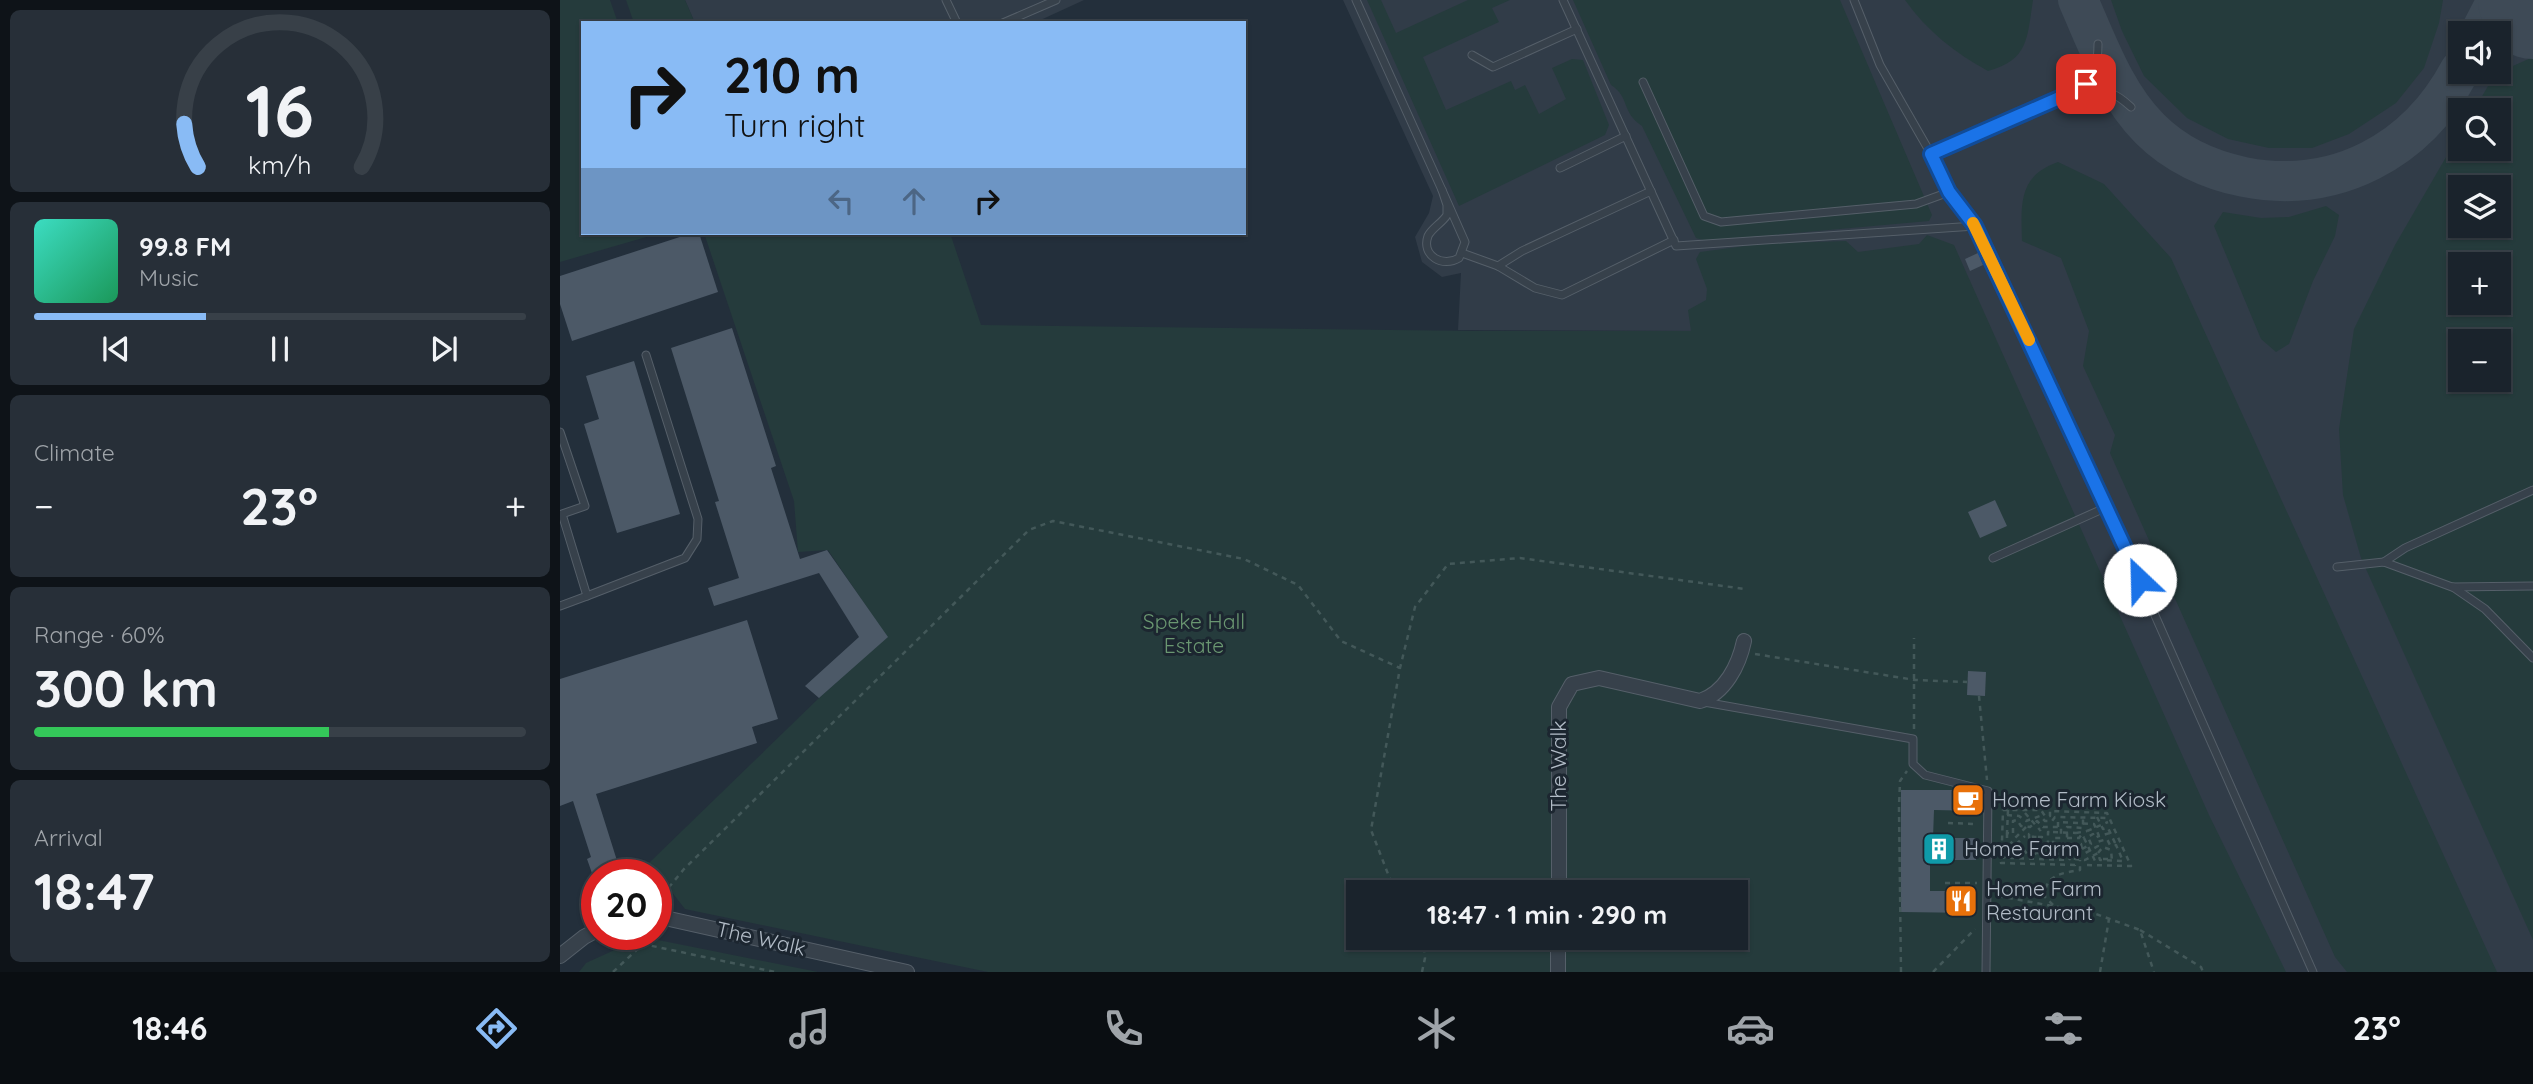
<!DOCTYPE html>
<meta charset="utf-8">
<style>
body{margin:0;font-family:Quicksand,sans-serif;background:#272f38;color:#f1f3f6;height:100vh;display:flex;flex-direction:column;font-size:26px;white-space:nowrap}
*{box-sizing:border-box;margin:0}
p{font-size:23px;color:#9fa4a9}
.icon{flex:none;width:38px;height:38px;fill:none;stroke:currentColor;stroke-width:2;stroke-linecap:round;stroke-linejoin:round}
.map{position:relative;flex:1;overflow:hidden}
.details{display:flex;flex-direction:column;gap:10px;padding:10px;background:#0e1318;width:560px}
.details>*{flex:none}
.guide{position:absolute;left:21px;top:21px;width:665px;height:214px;border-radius:0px;box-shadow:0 2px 5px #0004,0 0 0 2px #384048;background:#89bbf5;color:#111;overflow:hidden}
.tools{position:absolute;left:1888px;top:21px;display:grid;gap:14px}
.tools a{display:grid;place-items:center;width:63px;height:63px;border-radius:0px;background:#1a232c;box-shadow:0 2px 5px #0004,0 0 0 2px #384048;font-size:35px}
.speed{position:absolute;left:21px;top:859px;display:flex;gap:14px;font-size:35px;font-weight:700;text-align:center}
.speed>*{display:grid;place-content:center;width:91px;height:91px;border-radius:50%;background:#1a232c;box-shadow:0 2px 5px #0004,0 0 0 2px #384048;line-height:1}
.speed .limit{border:10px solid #d22;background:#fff;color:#111}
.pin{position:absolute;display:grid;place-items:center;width:60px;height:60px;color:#fff;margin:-30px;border-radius:14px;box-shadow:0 4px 10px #0006}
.me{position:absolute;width:77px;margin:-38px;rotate:336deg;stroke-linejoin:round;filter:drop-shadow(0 0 5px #0008)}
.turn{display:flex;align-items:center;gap:24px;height:147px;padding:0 28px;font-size:32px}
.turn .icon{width:91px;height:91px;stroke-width:2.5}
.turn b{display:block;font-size:49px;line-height:60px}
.lanes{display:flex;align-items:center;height:66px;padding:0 28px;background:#0003;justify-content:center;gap:35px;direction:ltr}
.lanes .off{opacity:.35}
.big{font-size:52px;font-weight:700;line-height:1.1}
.details .tile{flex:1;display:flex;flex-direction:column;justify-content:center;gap:10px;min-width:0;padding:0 24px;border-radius:10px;background:#272f38}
.details .dial{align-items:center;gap:0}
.dial svg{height:182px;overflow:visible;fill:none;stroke:#384048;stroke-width:7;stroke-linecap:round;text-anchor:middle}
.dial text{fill:#f1f3f6;stroke:none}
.song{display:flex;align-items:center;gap:21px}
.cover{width:84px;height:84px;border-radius:10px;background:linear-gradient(135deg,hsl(170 70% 55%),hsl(150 70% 35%))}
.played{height:7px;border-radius:4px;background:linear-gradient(90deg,#89bbf5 35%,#384048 35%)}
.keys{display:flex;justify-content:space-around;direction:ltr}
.heat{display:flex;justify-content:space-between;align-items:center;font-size:38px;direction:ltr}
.charge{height:10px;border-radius:5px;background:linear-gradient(90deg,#34c759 60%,#384048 0)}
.trip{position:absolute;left:786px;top:880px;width:402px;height:70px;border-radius:0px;background:#1a232c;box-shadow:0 2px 5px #0004,0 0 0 2px #384048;font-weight:700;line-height:70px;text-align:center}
.tab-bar{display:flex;height:112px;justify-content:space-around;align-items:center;background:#0a0e12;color:#9fa4a9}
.tab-bar .icon{width:49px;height:49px}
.tab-bar .current{color:#89bbf5}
.tab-bar b{font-size:32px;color:#f1f3f6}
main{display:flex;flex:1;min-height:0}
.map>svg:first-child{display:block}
.airport{fill:#313c48;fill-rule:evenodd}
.green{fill:#253b3c;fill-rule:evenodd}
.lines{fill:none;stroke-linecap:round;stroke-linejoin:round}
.taxiway{stroke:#3e4a56;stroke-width:40}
.runway{stroke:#3e4a56;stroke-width:102}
.building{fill:#4c5967}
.service-casing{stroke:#555f69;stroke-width:9}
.minor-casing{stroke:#555f69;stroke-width:16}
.path{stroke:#435859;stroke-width:2.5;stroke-dasharray:5 5;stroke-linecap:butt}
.service{stroke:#37414b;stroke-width:7}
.minor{stroke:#37414b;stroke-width:14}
.path-bridge{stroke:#435859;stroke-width:2.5;stroke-dasharray:5 5;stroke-linecap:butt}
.route-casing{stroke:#114b97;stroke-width:18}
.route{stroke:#1a73e8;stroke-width:12}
.slow{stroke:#f59e0b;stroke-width:12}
.labels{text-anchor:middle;stroke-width:6;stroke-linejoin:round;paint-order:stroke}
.park-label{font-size:21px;fill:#6a9771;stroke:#1c2630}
.street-label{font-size:21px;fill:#b2bcc7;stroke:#1c2630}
.poi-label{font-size:21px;fill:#b2bcc7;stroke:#1c2630;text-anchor:start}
</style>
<main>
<section class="details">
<div class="tile dial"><svg viewBox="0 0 100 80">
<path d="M14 69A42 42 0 1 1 86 69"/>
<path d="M14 69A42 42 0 0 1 8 50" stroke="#89bbf5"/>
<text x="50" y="56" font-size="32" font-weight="700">16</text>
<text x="50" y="72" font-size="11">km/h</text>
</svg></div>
<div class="tile">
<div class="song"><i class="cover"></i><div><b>99.8 FM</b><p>Music</p></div></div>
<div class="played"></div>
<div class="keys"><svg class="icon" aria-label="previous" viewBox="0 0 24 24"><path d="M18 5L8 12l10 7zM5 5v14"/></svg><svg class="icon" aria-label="pause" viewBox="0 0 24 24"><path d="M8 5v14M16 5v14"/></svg><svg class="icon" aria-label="next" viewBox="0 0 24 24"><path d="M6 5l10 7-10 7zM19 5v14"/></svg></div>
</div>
<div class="tile"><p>Climate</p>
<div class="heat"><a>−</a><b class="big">23°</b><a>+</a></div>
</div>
<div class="tile"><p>Range · 60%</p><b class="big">300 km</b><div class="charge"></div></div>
<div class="tile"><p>Arrival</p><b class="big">18:47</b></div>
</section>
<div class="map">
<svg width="1973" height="972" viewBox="0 0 1973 972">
<rect width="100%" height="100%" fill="#232f3b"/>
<!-- airport -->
<g class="airport">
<polygon points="125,0 524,0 474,23 135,23"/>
<path d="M783,0h1190v972h-323l-495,-641 -257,-1 3,-57 -19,4 -20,-15 -7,-25 14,-24 4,-17zM1900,33h39v39h-39zM1900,110h39v39h-39zM1900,187h39v39h-39zM1900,264h39v39h-39zM1900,341h39v39h-39z"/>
</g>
<!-- green -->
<g class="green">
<polygon points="0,0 50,0 58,23 23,23 23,233 100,233 0,262"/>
<polygon points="66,0 125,0 135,23 74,23"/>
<polygon points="807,0 821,0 836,33 908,0 950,0 932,8 939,22 863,57 886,110 951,81 955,90 965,85 979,114 1006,99 992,68 1012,59 1023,60 1049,125 1045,135 899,206"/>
<path d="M1013,0h267l92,215 -3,6 -200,18 -23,2 -10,-3 -54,-112c-21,-14 -12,-29 -31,-41z"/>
<path d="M1345,0h128c-6,38 -4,60 -45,71 -33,-18 -61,-40 -83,-71z"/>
<polygon points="1551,0 1883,0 1879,23 1864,68 1836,103 1789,134 1752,148 1709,148 1668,139 1627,118 1584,76 1562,31"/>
<path d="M1973,57v883l-172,-382 -18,-63 -4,-66 15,-100 41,-84 65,-112v16h39v-39h-25l21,-36zM1900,187h39v39h-39zM1900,264h39v39h-39zM1900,341h39v39h-39z"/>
<path d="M1498,162l46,22 67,74 326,714h-150l-12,-15 -225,-504 5,-18 -32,-69 6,-35 -28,-73 -39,-17c-1,-37 -4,-65 36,-79z"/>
<polygon points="1766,206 1779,215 1775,236 1753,281 1729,344 1716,352 1701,339 1654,226 1663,212 1701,218 1729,217"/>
<path d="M144,233h246l31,92 494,6h216l-3,-21 18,-10 1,-11 -11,-30 4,-7 60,-8 86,-3 12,11 61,-8 8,-9 27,10 255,570 77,157h-1298l-303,-63 -36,-46 170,-165 68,-61 -59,-87 -30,2 -4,-51zM798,892h378v46h-378z"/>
<polygon points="83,937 258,972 19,972 26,963"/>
</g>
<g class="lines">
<!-- taxiway -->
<g class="taxiway">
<path d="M1518,0c20,45 37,94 72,129 25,25 59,41 94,48 92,18 173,-26 216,-107"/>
<polyline points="1920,33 1937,0"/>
</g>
<!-- runway -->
<polyline class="runway" points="1969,0 1973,8"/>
</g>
<!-- building -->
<g class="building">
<polygon points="132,233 139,233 158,292 12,341 0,304 0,276"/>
<polygon points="1418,253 1423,265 1410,271 1405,259"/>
<polygon points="172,328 216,466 211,468 240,559 267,550 328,637 259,698 245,686 299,637 259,573 154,606 148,588 179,578 155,502 159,501 111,348"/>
<polygon points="74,361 120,514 57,533 24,424 39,419 26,376"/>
<polygon points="1435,500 1447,526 1420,538 1408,512"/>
<polygon points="187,620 218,719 192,727 197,743 36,794 59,867 33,876 27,859 31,857 13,801 0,806 0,679"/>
<polygon points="1408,671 1426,672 1425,696 1407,695"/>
<polygon points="1341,790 1400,790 1421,795 1420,811 1374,810 1373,838 1417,838 1416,860 1370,860 1370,891 1415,891 1415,913 1341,912"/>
</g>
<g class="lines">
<defs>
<g id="service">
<polyline points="386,0 397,23"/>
<polyline points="796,0 882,190"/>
<polyline points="1003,0 1116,246 1415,226"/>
<polyline points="1294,0 1320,65 1371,154"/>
<polyline points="443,23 496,0"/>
<polyline points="912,55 933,67 1017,29"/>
<polyline points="1083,82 1144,216 1161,222 1356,204 1389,192 1415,226 1547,507 1753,972"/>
<path d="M1520,88c15,-11 18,-26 18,-44"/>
<polyline points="1000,168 1066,136"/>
<path d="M882,190l23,52 -6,16c-16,10 -38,-2 -31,-22 4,-8 14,-13 19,-21v-10z"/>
<path d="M1389,192l-18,-38 149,-65c21,-3 36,4 51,18"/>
<polyline points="902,253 938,266 975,288 1002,295 1114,240"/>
<polyline points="938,266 962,251 1091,191"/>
<polyline points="0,432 25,506 2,514 27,596 0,606"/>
<polyline points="1433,558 1547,507"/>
<polyline points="1824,562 1845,548 1973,490"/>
<polyline points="1777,567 1824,562 1892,587 1973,586"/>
<polyline points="1893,587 1925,609 1973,658"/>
<polyline points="27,596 125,558 137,539 138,519 86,355"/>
<polyline points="1144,702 1353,739 1353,764 1365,775 1428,791 1426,972"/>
</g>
<g id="minor">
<path d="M999,892v-185l13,-23 27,-6 101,23c25,-8 39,-36 44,-60"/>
<polyline points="96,916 347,972"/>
<polyline points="0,956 24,937 37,930"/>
<polyline points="998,972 998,938"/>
</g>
</defs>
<!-- service casing -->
<use href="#service" class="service-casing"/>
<!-- minor casing -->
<use href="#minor" class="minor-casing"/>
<!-- path -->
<g class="path">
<polyline points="1195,654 1355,680 1407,682"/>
<polyline points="1419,696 1427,780"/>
<polyline points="1354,729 1354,638"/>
<polyline points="1448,810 1447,833 1453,834 1453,821 1457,820 1461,826 1470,827 1477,821 1483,827 1501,827 1501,838 1493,838 1493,843 1521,844 1522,849 1510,849 1504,854 1476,853 1470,858"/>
<polyline points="1447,815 1459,816 1466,821 1480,816 1485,821 1492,821 1495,817 1548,818"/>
<polyline points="1537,817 1543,829 1548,828 1556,845"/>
<polyline points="1388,823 1416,824"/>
<polyline points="1466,827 1455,838 1470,858 1469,834 1473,834 1473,837 1478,837 1478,843 1488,843 1488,832 1493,832"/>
<polyline points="1498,827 1498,822 1534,824 1539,836 1550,833"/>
<polyline points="1447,833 1447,838 1458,849 1451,858 1509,860 1512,855 1522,855 1538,846 1537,842 1547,839 1550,845 1556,845 1563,861 1540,860 1538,853 1525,860 1515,859 1515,865 1441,863 1441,859 1447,856 1441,852 1441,848 1446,847 1446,843 1442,841 1443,810 1481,810 1485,816 1490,816 1490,811 1547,813 1571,866 1526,865 1525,860"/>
<polyline points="1516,833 1527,831"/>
<polyline points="1478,837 1482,837 1480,830"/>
<polyline points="1507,838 1519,838 1522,834 1524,838"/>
<polyline points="1470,843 1474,843 1474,848 1499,849 1507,844 1507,827 1523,828 1523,817"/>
<polyline points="1522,849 1531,844 1528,837 1533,834 1535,838 1539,836"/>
<polyline points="1538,853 1543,847 1551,850 1552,861"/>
<polyline points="1543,859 1552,859"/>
<polyline points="1385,883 1417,883"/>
<polyline points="835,892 811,830 840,668 855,607 888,564 960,558 1185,589"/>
<polyline points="1438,896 1536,914 1580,930 1594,972"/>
<polyline points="96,903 124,869 469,530 493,521 684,559 738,585 781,641 840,668"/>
<path d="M1493,905l-8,-8c-1,-22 17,-24 35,-27v-10"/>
<polyline points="1580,930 1641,967 1643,972"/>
<polyline points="53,972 83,944 215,972"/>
<polyline points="862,972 865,958 863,938"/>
<polyline points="1341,972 1339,807 1340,781 1347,771"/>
<polyline points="1373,972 1415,929"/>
<polyline points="1540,972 1549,919"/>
</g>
<!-- service -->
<use href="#service" class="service"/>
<!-- minor -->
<use href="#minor" class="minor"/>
<!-- path-bridge -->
<g class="path-bridge">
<polyline points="1465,813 1480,830"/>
<polyline points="1527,831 1548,822"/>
<polyline points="1493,832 1516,833"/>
<polyline points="1524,838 1536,863"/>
<polyline points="1449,851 1465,836"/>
</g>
</g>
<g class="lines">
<defs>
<polyline id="route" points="1526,84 1520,89 1371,154 1389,192 1415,226 1580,580"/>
</defs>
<!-- route casing -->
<use href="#route" class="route-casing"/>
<!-- route -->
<use href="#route" class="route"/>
<!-- slow -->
<polyline class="slow" points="1413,223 1469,340"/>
</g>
<!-- icons -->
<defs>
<symbol id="cafe-square" viewBox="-11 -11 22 22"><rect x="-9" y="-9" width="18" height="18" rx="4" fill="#e8710a" stroke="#1c2630"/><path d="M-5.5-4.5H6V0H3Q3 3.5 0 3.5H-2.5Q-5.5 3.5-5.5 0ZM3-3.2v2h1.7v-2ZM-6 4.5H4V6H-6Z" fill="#fff"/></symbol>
<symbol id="building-square" viewBox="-11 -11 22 22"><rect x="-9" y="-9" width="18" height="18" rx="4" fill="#0f9aa8" stroke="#1c2630"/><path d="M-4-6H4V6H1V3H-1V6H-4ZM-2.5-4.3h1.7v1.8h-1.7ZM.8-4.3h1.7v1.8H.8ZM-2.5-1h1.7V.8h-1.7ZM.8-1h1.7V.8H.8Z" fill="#fff"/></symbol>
<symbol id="restaurant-square" viewBox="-11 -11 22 22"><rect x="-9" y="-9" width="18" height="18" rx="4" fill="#e8710a" stroke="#1c2630"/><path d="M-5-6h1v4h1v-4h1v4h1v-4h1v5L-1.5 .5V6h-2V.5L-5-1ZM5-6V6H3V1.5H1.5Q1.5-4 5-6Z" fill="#fff"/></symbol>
</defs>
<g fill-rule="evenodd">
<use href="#cafe-square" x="1389" y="781" width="38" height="38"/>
<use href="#building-square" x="1360" y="830" width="38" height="38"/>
<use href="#restaurant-square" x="1382" y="882" width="38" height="38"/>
</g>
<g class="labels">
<!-- park labels -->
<g class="park-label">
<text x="634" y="629">Speke Hall<tspan x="634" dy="24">Estate</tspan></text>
</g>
<!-- street labels -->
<g class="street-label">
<text transform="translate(999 766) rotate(-90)" y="7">The Walk</text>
<text transform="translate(201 939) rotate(13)" y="7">The Walk</text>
</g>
<!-- poi labels -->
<g class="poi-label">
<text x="1432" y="807">Home Farm Kiosk</text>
<text x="1404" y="856">Home Farm</text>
<text x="1426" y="896">Home Farm<tspan x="1426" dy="24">Restaurant</tspan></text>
</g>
</g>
</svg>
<div class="tools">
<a><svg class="icon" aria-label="sound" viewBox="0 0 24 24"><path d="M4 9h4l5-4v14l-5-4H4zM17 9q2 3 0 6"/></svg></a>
<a><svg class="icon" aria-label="search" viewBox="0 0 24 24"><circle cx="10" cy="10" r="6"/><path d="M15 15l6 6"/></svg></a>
<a><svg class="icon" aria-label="layers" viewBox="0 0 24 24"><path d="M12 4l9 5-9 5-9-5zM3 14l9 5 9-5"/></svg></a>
<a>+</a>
<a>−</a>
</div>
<div class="speed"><div class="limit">20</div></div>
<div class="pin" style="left:1526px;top:84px;background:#d93025"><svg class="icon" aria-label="arrive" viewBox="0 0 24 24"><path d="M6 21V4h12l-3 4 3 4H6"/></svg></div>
<svg class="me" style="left:1580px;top:580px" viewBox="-20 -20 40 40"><circle r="19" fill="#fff"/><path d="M0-13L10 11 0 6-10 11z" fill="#1a73e8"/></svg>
<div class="trip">18:47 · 1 min · 290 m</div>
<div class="guide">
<div class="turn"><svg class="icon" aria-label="right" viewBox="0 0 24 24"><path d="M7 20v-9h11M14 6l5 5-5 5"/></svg><div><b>210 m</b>Turn right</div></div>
<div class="lanes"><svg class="icon off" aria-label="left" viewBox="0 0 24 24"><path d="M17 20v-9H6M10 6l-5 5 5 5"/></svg><svg class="icon off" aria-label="ahead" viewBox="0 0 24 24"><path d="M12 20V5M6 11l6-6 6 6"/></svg><svg class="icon" aria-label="right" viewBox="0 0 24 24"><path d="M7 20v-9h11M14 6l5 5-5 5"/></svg></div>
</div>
</div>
</main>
<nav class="tab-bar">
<b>18:46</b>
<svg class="icon current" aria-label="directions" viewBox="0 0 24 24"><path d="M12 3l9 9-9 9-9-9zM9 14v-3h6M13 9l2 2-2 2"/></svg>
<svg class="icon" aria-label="music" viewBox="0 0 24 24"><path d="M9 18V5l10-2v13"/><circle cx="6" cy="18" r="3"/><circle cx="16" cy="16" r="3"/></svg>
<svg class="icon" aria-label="phone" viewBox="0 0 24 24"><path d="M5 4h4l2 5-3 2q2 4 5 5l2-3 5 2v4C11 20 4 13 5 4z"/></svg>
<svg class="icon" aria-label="climate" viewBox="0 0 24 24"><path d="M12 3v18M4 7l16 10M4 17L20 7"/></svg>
<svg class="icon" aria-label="car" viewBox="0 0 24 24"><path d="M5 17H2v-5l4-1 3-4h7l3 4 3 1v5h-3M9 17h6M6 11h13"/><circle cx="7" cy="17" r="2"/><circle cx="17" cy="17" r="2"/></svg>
<svg class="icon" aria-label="filters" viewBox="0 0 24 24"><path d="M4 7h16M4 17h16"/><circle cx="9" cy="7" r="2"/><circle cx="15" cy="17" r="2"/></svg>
<b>23°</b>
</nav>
